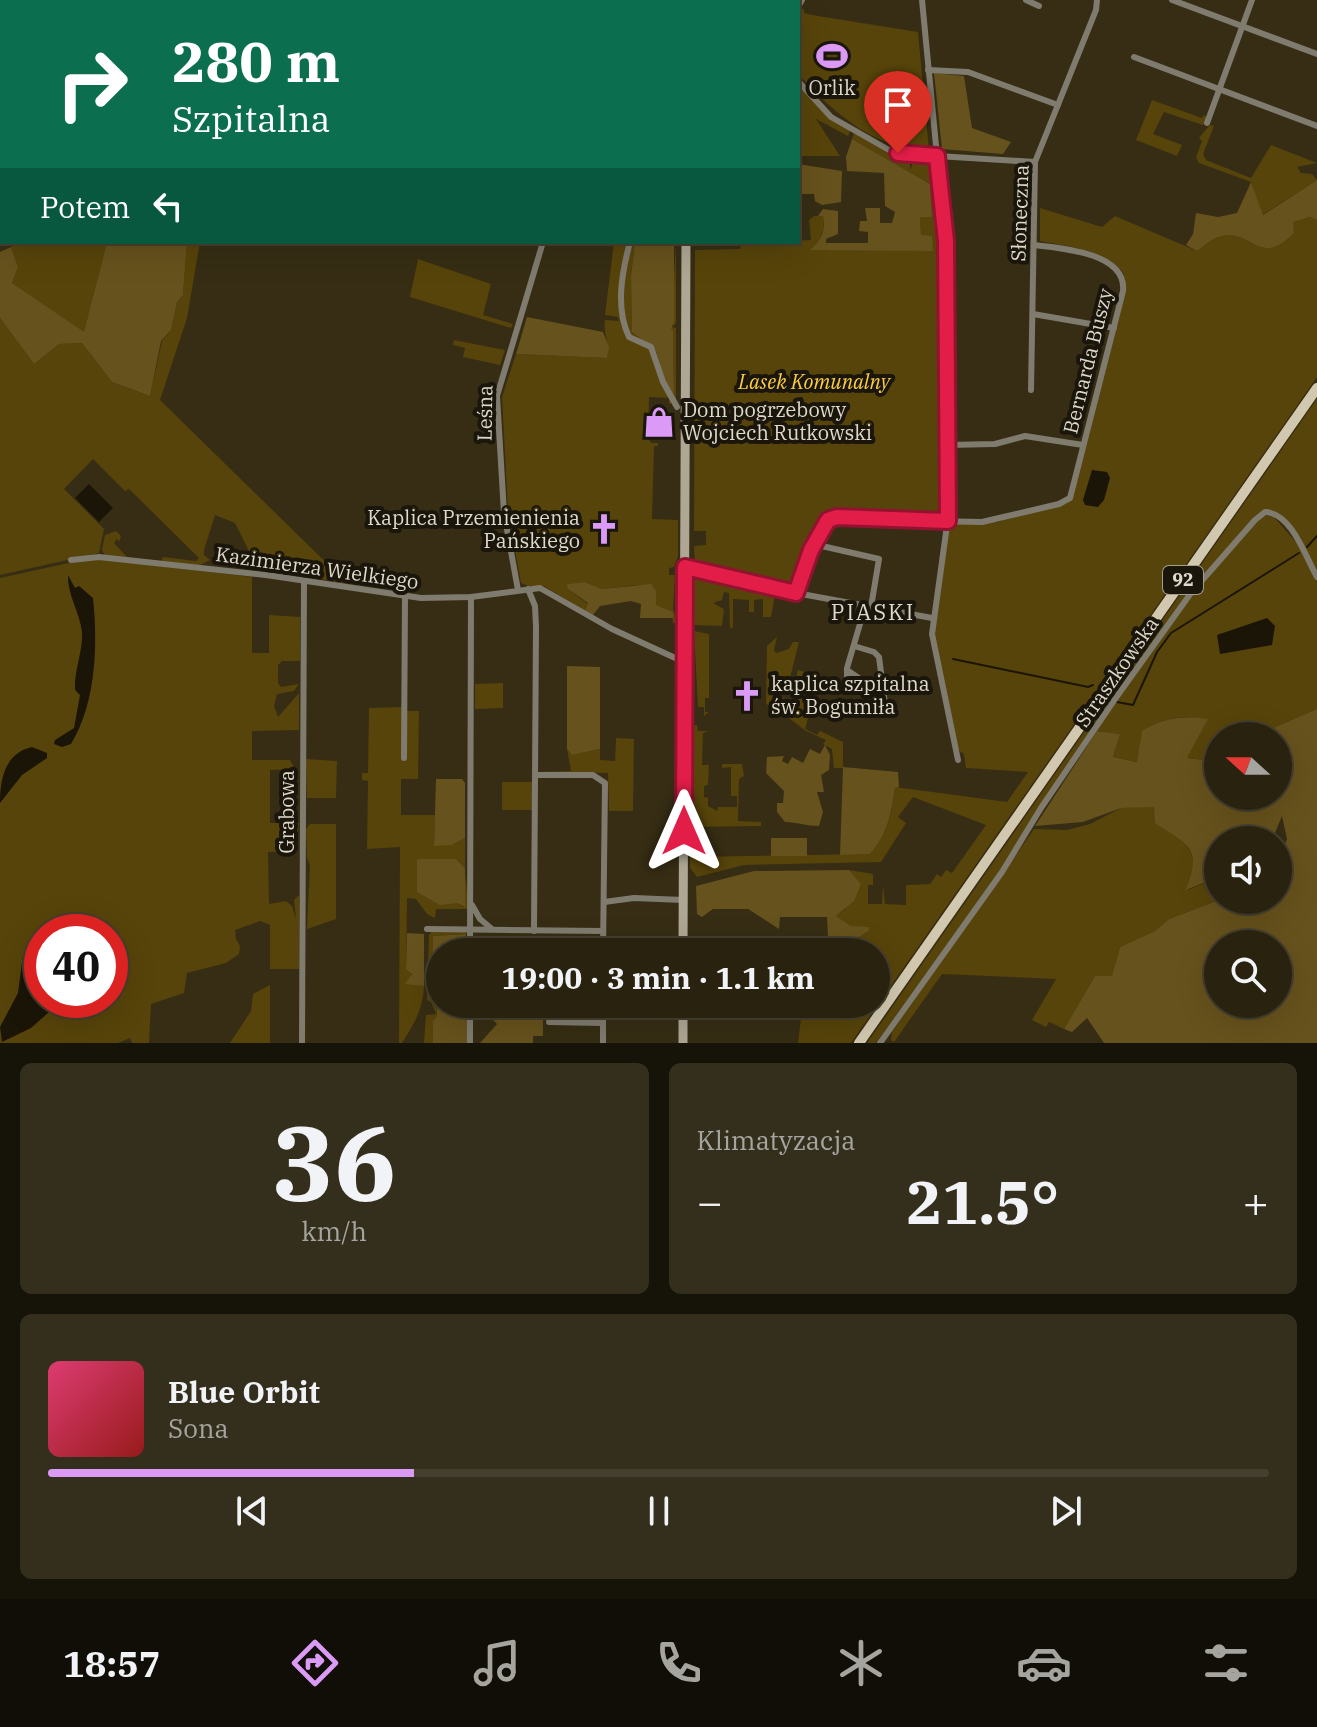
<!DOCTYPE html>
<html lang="pl">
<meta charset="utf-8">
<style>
body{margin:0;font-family:"IBM Plex Serif",serif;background:#342f1d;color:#f1f3f6;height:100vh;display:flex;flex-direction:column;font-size:30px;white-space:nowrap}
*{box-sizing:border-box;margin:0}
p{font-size:26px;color:#a5a49e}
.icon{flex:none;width:44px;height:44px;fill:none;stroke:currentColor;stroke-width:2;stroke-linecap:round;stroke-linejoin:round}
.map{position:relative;height:1043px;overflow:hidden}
.panel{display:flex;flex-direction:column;gap:20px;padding:20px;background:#161308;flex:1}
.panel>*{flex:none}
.hud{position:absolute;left:0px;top:0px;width:800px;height:244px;box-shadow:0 8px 32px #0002,0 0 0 2px #443f2f;background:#0b6e4f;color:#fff;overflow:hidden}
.needle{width:52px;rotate:291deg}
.buttons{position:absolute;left:1204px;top:722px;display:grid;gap:16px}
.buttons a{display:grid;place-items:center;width:88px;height:88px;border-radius:50%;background:#28220f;box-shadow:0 8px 32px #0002,0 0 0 2px #443f2f;font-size:40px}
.speed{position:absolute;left:24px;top:914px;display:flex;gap:16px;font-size:40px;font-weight:700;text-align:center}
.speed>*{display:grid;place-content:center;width:104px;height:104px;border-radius:50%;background:#28220f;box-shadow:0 8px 32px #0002,0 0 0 2px #443f2f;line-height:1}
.speed .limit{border:12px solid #d22;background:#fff;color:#111}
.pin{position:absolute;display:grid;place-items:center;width:68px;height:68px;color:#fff;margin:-82px -34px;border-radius:50% 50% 50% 0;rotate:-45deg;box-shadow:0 0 8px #0007}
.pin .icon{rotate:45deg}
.me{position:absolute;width:88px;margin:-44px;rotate:0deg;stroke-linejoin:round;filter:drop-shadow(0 0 6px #0008)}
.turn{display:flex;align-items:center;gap:28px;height:168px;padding:0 40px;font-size:36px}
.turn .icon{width:104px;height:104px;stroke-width:2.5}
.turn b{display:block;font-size:56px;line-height:68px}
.then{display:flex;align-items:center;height:76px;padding:0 40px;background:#0003;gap:16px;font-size:30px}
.big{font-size:60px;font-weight:700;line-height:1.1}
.panel .tile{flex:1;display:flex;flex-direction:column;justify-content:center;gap:12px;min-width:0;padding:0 28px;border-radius:12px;background:#342f1d}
.panel .dial{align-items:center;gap:0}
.dial b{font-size:104px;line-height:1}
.song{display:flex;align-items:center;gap:24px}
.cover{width:96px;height:96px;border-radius:12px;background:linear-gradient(135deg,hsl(340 70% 55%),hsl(0 70% 35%))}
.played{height:8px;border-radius:4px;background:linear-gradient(90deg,#da9af6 30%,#443f2f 30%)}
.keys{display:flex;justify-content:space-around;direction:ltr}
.heat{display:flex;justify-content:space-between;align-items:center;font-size:44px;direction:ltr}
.panel .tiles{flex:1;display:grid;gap:20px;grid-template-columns:1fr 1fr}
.tile:last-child{grid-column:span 2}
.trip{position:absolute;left:426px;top:938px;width:464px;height:80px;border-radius:40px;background:#28220f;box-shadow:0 8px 32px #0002,0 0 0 2px #443f2f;font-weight:700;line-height:80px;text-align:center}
.menu{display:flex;height:128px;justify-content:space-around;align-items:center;background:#100e06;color:#a5a49e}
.menu .icon{width:56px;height:56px}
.menu .on{color:#da9af6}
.menu b{font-size:36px;color:#f1f3f6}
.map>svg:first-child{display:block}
.green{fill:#57440a;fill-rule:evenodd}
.forest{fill:#66521c;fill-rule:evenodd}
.water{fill:#1a1507}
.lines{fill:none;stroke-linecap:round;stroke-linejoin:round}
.stream{stroke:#1a1507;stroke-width:2}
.river{stroke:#1a1507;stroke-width:11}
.street{stroke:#807b6f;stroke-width:6}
.secondary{stroke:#aea794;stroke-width:9}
.primary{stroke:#d2c8b0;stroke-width:10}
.route-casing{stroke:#92132f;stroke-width:20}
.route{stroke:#e11d48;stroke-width:14}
.labels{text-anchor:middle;stroke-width:8;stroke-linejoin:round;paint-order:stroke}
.shield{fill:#1a160b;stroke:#a49e91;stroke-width:2}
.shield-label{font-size:18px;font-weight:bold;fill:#dfd9cb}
.poi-label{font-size:20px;fill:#dfd9cb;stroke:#1a160b;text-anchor:start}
.street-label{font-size:20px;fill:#dfd9cb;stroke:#1a160b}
.park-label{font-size:20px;font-style:italic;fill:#fdcd42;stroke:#1a160b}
.neighbourhood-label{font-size:22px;letter-spacing:2px;fill:#dfd9cb;stroke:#1a160b}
</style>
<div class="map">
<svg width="1317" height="1043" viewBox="0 0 1317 1043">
<rect width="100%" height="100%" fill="#362d14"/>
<!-- green -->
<g class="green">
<polygon points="0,0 202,0 2,2 2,242 7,242 0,245"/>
<path d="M804,8v5l8,2 106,17 11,119c-55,-2 -95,-38 -131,-77v-58z"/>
<polygon points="798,85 850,131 848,136 816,119 840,156 798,156"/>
<polygon points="1152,100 1202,118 1204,115 1207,117 1203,125 1164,112 1153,134 1182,145 1177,156 1136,140"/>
<polygon points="1210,125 1214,126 1203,154 1206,160 1251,178 1271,145 1317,163 1297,167 1301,173 1312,174 1317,180 1262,215 1251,182 1199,163 1196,157 1202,141 1199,138"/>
<path d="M854,133l36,21 20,3v13l5,-12 18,6 8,77 2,276 -107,-3 -9,4 -36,71 -96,-23 -1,-20 12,-1v-14h-12l1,-281 45,-1 1,-4h11l1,-3 58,-2 -2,-20 5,-4h9c3,15 -3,23 -12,34l121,-14h-11l-1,-19 11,-1 -1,-32 -78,-45z"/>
<path d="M1040,208l62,19 13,-11 82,35c7,-5 14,-12 22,-14 32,-11 40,33 75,-4l-2,-11 19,-5 6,3v157l-466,666h-53l4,-33 -15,-6h17l2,4 13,2v-6h57v-52h-25l3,-12 15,-9 -18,-5 -16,-10 9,-6 17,-25 -12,-15 24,4v11h-5v19h14l1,-19 2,19 21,1v-20l24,-1 7,-10 4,3 5,-7 6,3 34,-48 -73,-28 -15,20 8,6 -25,39 -137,3 -47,12 -7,-9v-11l180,-3c17,-18 23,-43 25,-67l112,15 21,-30 -62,-4 -2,-14 -6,-4 -23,-103v-24l15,-99 47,-2 69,-18 5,-4 54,-208 -1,-18c-18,-25 -56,-27 -84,-33z"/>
<polygon points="21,242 107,242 84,333 12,283 18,267 11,247"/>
<polygon points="187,242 200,242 187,318 160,400 348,584 257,567 235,523 215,515 204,550 204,555 210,560 198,566 105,555 102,550 105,535 116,531 121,536 119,542 117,539 114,543 127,557 161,561 163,557 196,561 199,558 129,489 125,491 93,459 64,489 104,529 99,553 0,575 0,318 34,364 59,344 82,343 112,382 150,396 162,341 171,330 177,302 183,295"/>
<path d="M614,242h21l-4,34 1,56 24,19 9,31 9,12 -1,-64h-2l5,-88v81l-4,4 4,1v75l-7,1v-6l-20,-1 -1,40 3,6h7v3h-4l-2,73 26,1v36l-4,11 -5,1v7h6l-2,34 5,14h-5l-1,-11 -16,-7v-14l-19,-6 -35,4 -17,-7 -17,2v5l20,15 -3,7 -41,-25h-16l-7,-3 -13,-72 -6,-114 14,-43 91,4c3,-14 -4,-24 -2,-38l14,1 -1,-4 -13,-2z"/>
<polygon points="418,259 491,284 483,315 513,324 511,328 410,297"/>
<polygon points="454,340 505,350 500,365 463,357 465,348 453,345"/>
<path d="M1317,399v310l-63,27h-36v18l-14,6 -17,-2 20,-38c-26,-5 -42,-3 -65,12l-4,30 -25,-5 7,-23 -23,-3c47,-78 104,-149 166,-216l11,2 28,32 -23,-35 -12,-4 -7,3 -67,73 -79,112 -106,161 -132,184h-9z"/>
<path d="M91,558l161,19v76h17v-38l31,2v44h-18l-4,4v18l3,4 18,-3 -5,7 -17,3 -3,12 4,11 21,-24v37l-47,1v29h38l5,9 -25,1v53h29l-3,28 -28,1 1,52 17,-3 6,5 4,13 -2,-19 5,-5v74h-29v-44l-10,-4 -25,9 1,9 4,7 -1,8 -13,9 -39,10 -3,20 -33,11 -2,39h-17l-2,-5 -12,5h-118v-465zM42,932h68v68h-68z"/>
<polygon points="697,575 775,595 771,617 763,617 763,599 754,600 754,612 749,612 749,600 733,599 733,627 730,629 729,593 724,592 722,600 713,603 724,609 722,626 694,625 694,577"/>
<polygon points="694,631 709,634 709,698 705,698 705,712 709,712 704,716 704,707 698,707"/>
<polygon points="777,637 774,650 776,653 789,649 793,642 799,642 788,686 769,682 768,695 785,698 771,709 766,703 767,646"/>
<polygon points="798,670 819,676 805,729 817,735 820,731 843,742 843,768 834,768 832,749 823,744 826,740 806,731 778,710 794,696 804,697 806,687 797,685 792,691"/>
<polygon points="503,683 503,708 475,709 475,684"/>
<path d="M402,707v4h17l-1,68h-17v36h34l-1,30h18l13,-7v30l-9,-9 1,44 7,4 1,-33 4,35h-33l-1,9 -8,-4 -11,-15 -9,-1 -1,71 5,1v9l-4,3 17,4c-1,23 -10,38 -22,57h-3l1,-196 -33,2 1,-68 -6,-1v-7h6l1,-65z"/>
<polygon points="693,725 697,725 698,731 709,731 703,733 702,765 709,765 708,785 704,786 704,797 708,798 708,806 717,811 718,807 737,807 737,796 731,796 731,767 722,768 722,764 742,764 744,776 739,779 738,821 761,822 761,826 690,827 694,761"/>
<polygon points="616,738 634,739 633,811 609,811 608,773 539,771 571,771 567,749 572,755 600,749 600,760 615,761"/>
<polygon points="306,759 337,761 336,798 307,798"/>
<rect x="502" y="782" width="30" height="28"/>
<path d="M1154,806l2,17c32,22 45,25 32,67l30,-13 1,23 -50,19 -14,12 -35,16 -8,30 -17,-1 -31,53 -15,-7 -3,5 -14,-7 24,-41 -114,-5 -48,68 -3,-2 1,-8 142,-203 33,1 23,-6 31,-16z"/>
<polygon points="310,824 336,824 336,919 307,929 310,865 307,858 306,829"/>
<polygon points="466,929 466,934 433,936 437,1016 433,1021 433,1043 424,1043 426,1015 436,1014 431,1002 427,1000 429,935 432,931"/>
<polygon points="270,985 270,1043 230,1043 251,1011 253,994"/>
</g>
<!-- forest -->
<g class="forest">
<polygon points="934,73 964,76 972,128 1011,142 1003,154 942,149"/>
<path d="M852,139l78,45 2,33h-12l1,18 11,1 1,15 -123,-1c11,-10 16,-19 13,-34h-5l5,-7 15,2v23l-12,5v4h42v-11l-9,-1 1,-10h7l-2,-13h15v15h12l3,-11 -10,-6 -1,-33 -37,-2 -1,-14z"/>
<polygon points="798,164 842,171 841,202 822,205 815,201 814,194 798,194"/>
<path d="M1317,180v40l-7,-3 -17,5 1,11c-35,37 -43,-7 -75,4 -8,2 -15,9 -22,14l-11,-6 7,-11 3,-21 22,4 19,-4 14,-31 12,33z"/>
<polygon points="107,242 187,242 183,295 177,302 171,330 161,341 150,396 112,382 82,343 59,344 34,364 0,318 0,252 11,247 18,267 12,283 84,332"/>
<polygon points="635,242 674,242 674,321 671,329 673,330 674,395 665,382 656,351 632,332 631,276"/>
<polygon points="527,317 603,332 609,347 607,358 516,354"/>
<polygon points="585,582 602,589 651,584 656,591 656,605 673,612 673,618 640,618 641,604 631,601 600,606 593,615 585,611 588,603 568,589 567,584"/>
<polygon points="567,666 600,667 600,749 572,755 567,749"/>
<path d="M1317,709v334h-213l-17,-25 -15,14 -8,-3 31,-53h17l8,-29 35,-16 14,-12 50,-19h59v-39l9,-22 -5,-23 -10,24h-54v37l-32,13c16,-43 3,-44 -31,-67l-1,-16 -33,1 -38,14 -48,4 62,-95 23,3 -7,23 24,5 5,-31c23,-14 40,-15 66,-12l-21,39 17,2 14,-6v42h60v-60h-24zM1218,944h60v60h-60z"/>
<path d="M825,745l5,10 -1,15 -8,5 3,17h-7l6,20 -4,14c-13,0 -23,-4 -34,-4l-8,-10v-9h6l1,-12 -18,-18 1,-16 17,-1 -2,5 6,3 4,-7 11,6 7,-14 10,5z"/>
<path d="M843,767l55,5 1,15 -4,1c-3,24 -8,48 -25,66l-30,1z"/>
<polygon points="436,779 462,779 465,783 465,838 452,845 434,846"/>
<rect x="771" y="838" width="36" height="18"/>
<polygon points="417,859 456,859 465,868 465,907 457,903 440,905 417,892"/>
<polygon points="849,870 861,884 854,901 836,916 851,926 869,927 869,931 854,940 851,952 839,952 839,943 828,937 827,917 780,917 779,929 748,909 713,909 702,917 697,914 696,886 754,871"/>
<polygon points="407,933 424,934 424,986 405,984 412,974 406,969"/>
<polygon points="466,934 466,952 440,952 440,1004 467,1004 468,1043 433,1043 433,1021 437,1016 437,1004 433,997 433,936"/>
<polygon points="478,1004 543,1004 543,1036 533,1036 533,1043 480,1043 497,1024"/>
</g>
<!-- water -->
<g class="water">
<polygon points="1092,470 1107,472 1110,478 1104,500 1098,507 1085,505 1083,500"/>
<polygon points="89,484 113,508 99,522 75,498"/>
<path d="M68,575l7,13 4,-2 14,12c5,47 3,105 -22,146l-9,3 -8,-3 1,-4 19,-12 6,-33 -5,-5c-1,-21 8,-37 7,-58 -2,-19 -15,-38 -14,-57z"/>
<polygon points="1267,618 1275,626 1272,645 1220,654 1217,635"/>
<path d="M32,747l15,6v5l-25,17 -22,28c0,-24 5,-50 32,-56z"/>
<polygon points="23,955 42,979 42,1000 50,1000 49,1012 31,1028 2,1042 0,1027 18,993"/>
</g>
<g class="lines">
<!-- stream -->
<g class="stream">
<polyline points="1307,547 1317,536"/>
<polyline points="953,659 1088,687 1093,685"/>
<polyline points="1117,702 1133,705 1157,652 1171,633 1299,553"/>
</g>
<!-- river -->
<g class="river">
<polyline points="47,2 47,0"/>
<polyline points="0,92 2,90"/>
</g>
<!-- street -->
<g class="street">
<polyline points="724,0 726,2"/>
<polyline points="922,0 937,156 1035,162"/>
<polyline points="1026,0 1039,6"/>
<polyline points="1172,0 1317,54"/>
<polyline points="644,2 646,0"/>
<polyline points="798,7 802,0"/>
<polyline points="1134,57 1317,126"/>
<polyline points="928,70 968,72 1058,105"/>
<polyline points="798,81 831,117 889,150 937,156 946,241 948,518 932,634 958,760"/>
<polyline points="1207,123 1252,0"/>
<path d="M630,242c-8,30 -15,66 -1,95l22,10 12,35 14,25"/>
<polyline points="1033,314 1114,328"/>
<polyline points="1031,390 1035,162 1096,10 1097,0"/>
<polyline points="947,445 995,444 1025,436 1083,445"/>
<polyline points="813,544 879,559 871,607"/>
<polyline points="71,560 99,557 266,575 421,598 471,597 540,588 612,629 684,662"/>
<polyline points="685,567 796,593 932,618"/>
<polyline points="528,589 535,606 536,627 534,931"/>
<polyline points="518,590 504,513 497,396 543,242"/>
<path d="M796,593l17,-49 18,-25 151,3 77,-18 11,-6 53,-207c4,-38 -61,-43 -89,-46"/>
<polyline points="854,646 874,652 879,657 886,712"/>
<polyline points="847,670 876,690 884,691"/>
<polyline points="860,681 860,692 847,688 847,668 865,607"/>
<polyline points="404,758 405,597"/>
<polyline points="535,775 593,775 605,783 603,952"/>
<polyline points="604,902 634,898 683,900"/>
<polyline points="472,905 480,919 492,929"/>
<polyline points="427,929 603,931"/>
<polyline points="470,952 471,597"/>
<polyline points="549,1022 603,1023"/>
<polyline points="302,1043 304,581"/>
<polyline points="470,1043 470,1004"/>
<polyline points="603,1043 603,1004"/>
<path d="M880,1043l122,-171 39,-64 74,-109 76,-106 64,-73 10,-8c27,1 41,46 52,65"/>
</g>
<!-- secondary -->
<g class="secondary">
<polyline points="687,2 687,0"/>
<polyline points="683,952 686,242"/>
<polyline points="683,1043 683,1004"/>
</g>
<!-- primary -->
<polyline class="primary" points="859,1043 1317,388"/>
</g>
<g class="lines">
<defs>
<polyline id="route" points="684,831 685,567 796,593 811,550 828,520 837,517 948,521 946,241 938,167 937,156 898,153"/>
</defs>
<!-- route casing -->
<use href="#route" class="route-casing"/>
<!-- route -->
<use href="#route" class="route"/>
</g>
<!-- icons -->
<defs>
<symbol id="stadium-bare" viewBox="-9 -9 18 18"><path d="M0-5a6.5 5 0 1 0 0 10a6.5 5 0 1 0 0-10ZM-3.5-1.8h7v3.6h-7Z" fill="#da9af6" stroke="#1a160b" stroke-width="2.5" paint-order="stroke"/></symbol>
<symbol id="shop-bare" viewBox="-9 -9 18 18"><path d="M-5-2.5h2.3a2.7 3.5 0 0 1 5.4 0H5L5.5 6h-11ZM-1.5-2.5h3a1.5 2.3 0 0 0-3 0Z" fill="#da9af6" stroke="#1a160b" stroke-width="2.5" paint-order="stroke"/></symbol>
<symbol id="church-bare" viewBox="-9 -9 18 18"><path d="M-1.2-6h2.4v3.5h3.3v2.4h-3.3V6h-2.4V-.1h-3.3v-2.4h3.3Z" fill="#da9af6" stroke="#1a160b" stroke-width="2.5" paint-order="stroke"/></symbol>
</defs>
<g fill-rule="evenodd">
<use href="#stadium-bare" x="810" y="34" width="44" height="44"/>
<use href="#shop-bare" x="637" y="400" width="44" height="44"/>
<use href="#church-bare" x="582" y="507" width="44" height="44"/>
<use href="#church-bare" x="725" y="674" width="44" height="44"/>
</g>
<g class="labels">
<!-- shield labels -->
<rect class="shield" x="1163" y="566" width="40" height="28" rx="6"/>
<g class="shield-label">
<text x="1183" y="586">92</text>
</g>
<!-- poi labels -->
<g class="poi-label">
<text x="832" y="95" text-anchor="middle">Orlik</text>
<text x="683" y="417">Dom pogrzebowy<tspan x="683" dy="23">Wojciech Rutkowski</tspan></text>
<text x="580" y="525" text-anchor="end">Kaplica Przemienienia<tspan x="580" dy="23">Pańskiego</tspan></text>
<text x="771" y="691">kaplica szpitalna<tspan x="771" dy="23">św. Bogumiła</tspan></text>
</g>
<!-- street labels -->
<g class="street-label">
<text transform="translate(1020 213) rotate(-88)" y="7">Słoneczna</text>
<text transform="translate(1088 361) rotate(-76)" y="7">Bernarda Buszy</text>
<text transform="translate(485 413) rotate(-89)" y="7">Leśna</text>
<text transform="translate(317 568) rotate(8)" y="7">Kazimierza Wielkiego</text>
<text transform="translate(1117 672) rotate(-55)" y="7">Straszkowska</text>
<text transform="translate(287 812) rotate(-90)" y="7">Grabowa</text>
</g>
<!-- park labels -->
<g class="park-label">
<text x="814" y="389">Lasek Komunalny</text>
</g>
<!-- neighbourhood labels -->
<g class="neighbourhood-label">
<text x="873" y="620">PIASKI</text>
</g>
</g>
</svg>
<div class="buttons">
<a><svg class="needle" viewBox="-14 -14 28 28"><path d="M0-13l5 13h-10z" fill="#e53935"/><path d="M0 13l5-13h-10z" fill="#a5a49e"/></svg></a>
<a><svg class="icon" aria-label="sound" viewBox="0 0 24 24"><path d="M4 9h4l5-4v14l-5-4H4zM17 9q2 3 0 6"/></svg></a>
<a><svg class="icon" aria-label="search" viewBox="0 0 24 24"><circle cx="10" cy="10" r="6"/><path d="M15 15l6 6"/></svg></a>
</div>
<div class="speed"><div class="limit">40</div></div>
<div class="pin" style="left:898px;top:153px;background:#d93025"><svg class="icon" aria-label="arrive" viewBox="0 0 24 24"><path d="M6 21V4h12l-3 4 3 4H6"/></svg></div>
<svg class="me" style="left:684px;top:831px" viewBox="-20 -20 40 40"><path d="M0-17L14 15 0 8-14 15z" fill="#e11d48" stroke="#fff" stroke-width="4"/></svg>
<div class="trip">19:00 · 3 min · 1.1 km</div>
<div class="hud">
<div class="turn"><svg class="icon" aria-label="right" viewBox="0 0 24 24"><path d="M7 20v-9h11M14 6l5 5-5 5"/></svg><div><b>280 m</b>Szpitalna</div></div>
<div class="then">Potem<svg class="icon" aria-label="left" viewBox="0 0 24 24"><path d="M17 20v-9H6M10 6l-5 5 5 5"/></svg></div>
</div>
</div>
<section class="panel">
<div class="tiles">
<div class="tile dial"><b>36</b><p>km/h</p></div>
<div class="tile"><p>Klimatyzacja</p>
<div class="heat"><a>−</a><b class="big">21.5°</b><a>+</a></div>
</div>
<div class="tile">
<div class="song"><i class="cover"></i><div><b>Blue Orbit</b><p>Sona</p></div></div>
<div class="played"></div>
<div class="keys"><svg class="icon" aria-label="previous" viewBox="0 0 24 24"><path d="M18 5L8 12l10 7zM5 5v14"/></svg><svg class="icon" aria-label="pause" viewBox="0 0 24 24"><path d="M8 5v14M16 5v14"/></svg><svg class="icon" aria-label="next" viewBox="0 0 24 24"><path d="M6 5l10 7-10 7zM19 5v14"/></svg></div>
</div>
</div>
</section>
<nav class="menu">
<b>18:57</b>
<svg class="icon on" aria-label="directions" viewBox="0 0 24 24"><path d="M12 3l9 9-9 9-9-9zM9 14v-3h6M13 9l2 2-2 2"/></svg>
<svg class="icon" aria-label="music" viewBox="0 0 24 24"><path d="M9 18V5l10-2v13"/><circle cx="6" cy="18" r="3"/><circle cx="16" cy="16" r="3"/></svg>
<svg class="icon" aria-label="phone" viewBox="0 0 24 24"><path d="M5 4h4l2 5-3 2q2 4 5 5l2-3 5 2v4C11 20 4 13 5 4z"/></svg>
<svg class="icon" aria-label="climate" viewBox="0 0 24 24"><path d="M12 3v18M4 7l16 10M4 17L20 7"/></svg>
<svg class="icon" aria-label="car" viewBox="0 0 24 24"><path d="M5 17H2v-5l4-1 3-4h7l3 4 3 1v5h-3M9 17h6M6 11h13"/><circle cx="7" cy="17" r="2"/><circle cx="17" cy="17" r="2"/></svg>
<svg class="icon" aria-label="filters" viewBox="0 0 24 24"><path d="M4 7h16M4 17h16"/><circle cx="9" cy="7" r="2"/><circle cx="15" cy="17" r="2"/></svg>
</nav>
